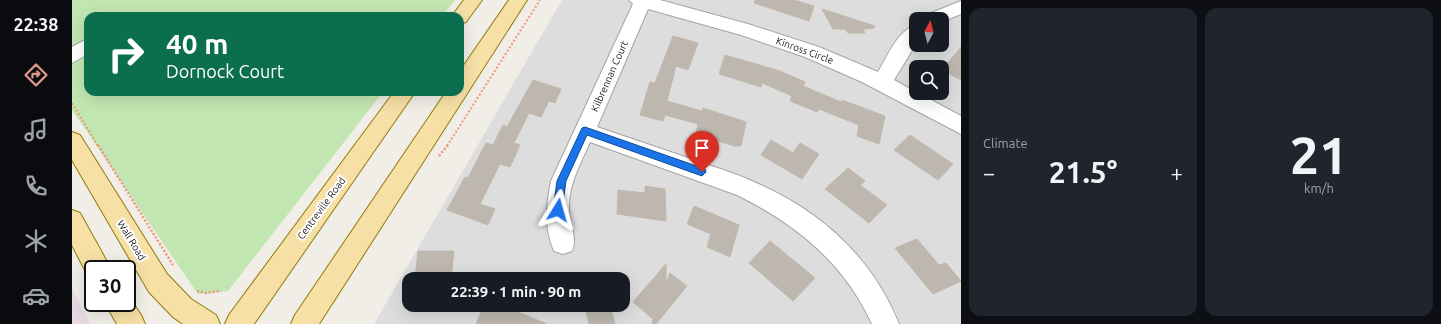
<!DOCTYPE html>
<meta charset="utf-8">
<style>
body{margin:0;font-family:Ubuntu,sans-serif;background:#20242c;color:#f1f3f6;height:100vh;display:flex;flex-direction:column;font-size:15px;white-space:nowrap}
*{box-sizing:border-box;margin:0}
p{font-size:13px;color:#9ea1a6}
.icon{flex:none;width:22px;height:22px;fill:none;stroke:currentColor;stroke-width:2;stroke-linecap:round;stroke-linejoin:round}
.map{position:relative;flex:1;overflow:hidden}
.side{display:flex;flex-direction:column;gap:8px;padding:8px;background:#0d0f14;width:480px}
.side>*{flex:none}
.banner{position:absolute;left:12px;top:12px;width:380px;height:84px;border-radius:12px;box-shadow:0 4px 16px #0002;background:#0b6e4f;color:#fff;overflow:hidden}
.needle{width:26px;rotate:7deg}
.tools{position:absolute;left:837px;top:12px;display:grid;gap:8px}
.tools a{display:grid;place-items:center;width:40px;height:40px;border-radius:8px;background:#171b24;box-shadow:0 4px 16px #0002;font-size:20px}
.speed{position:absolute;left:12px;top:260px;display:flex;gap:8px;font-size:20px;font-weight:700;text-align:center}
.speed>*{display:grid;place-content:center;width:52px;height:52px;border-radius:50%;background:#171b24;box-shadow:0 4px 16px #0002;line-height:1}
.speed .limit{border:2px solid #111;border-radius:6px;background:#fff;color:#111}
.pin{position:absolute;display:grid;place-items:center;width:34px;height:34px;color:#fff;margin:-41px -17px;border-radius:50% 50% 50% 0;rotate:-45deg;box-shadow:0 0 4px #0007}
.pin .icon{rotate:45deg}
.me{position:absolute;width:44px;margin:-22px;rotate:8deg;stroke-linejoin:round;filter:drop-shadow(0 0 3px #0008)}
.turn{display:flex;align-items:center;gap:14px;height:84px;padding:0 16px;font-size:18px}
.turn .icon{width:52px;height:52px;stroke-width:2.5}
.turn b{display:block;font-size:28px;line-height:34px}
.big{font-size:30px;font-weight:600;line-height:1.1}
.side .card{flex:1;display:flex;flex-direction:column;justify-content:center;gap:6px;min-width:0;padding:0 14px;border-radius:12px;background:#20242c}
.side .dial{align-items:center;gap:0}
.dial b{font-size:52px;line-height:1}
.heat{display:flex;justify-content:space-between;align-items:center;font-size:22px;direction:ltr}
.side .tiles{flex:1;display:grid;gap:8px;grid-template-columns:repeat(2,1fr)}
.trip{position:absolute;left:330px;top:272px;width:228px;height:40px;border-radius:12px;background:#171b24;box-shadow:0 4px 16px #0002;font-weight:600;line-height:40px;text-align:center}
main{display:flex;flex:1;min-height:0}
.menu{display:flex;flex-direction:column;width:72px;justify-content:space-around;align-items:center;background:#090b0e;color:#9ea1a6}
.menu .icon{width:28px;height:28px}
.menu .on{color:#db998e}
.menu b{font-size:18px;color:#f1f3f6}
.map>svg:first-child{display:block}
.residential{fill:#dedddd;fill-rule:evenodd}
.industrial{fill:#e8d9e3}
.grass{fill:#c2e6b1}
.building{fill:#bdb7b0;stroke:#c0b8aa}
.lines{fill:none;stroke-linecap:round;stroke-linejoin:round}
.minor-casing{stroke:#a4a4a4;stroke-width:2}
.major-casing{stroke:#917a0b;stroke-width:2}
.path-far1{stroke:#f09777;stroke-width:2;stroke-dasharray:2 2;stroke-linecap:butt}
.path{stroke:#f09777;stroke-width:2.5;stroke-dasharray:2 2;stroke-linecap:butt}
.minor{fill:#fff;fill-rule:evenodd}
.major{fill:#f6e0a6;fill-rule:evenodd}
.route{fill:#1a73e8;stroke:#114b97}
.labels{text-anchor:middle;stroke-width:4;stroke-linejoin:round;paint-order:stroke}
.street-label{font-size:10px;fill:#202020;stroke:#fff}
</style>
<main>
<nav class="menu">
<b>22:38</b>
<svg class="icon on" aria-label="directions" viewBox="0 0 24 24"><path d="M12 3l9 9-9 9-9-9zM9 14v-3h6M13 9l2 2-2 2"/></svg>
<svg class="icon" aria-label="music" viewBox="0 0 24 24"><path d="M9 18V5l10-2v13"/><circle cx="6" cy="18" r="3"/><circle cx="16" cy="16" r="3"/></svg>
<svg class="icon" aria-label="phone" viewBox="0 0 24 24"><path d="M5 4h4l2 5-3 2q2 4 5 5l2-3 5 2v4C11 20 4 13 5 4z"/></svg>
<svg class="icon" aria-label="climate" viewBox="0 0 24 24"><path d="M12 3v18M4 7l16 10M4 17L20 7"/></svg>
<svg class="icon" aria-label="car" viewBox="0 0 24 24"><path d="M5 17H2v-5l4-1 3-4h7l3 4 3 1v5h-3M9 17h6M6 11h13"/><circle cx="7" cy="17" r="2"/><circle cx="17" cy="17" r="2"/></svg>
</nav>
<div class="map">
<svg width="889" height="324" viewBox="0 0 889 324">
<rect width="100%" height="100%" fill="#f0eee7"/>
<!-- residential -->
<path class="residential" d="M490,0h399v324h-587zM844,19h26v26h-26zM844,67h26v26h-26zM337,279h214v26h-214z"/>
<!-- industrial -->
<polygon class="industrial" points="0,288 18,324 0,324"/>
<!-- grass -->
<polygon class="grass" points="0,0 383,0 370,16 16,16 16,92 311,92 156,291 126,294 0,110"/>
<!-- building -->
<g class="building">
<polygon points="683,0 722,0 742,6 737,21 682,3"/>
<polygon points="750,9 803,26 802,28 791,29 793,33 776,33 773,29 761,29"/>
<polygon points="601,36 626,43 616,70 604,66 595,101 630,111 631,108 674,122 669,146 662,146 624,134 626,124 593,115 591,121 568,115 578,82 583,83"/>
<polygon points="889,47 889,80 870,70"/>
<polygon points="653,55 708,71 733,82 731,86 769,102 770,100 813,116 807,144 785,136 787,125 747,109 745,112 718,101 720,96 690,83 689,87 647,74"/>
<polygon points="461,80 489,89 483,103 477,101 469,117 457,113 442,143 448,145 438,167 428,164 408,204 423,209 416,225 375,210 393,177 396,178 414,143 421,145 431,125 435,127"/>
<polygon points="838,135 881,164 866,180 822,150"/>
<polygon points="699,140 721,153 728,143 747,154 730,179 689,155"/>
<polygon points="776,168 793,181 788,185 815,205 797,223 753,189"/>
<polygon points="573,186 593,189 594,221 545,214 546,190 573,193"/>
<polygon points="622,206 667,225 658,257 635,247 639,234 615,224"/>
<polygon points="845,239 867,265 874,263 889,281 861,294 823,248"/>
<polygon points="698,241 743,278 721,301 677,263"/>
<polygon points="346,251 382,251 379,279 343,279"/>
<polygon points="594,264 594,283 598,273 615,286 584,324 580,324 581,319 561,302"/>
<polygon points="412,305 429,305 475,324 404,324"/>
<polygon points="539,308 543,324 517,324 514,312"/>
</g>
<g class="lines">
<defs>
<g id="minor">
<path d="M557,0h31l88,24 71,23 59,25c9,-15 20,-42 38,-47v19l-22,36 67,36v18l-99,-52 -57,-25 -64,-22 -93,-26 -51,118c32,11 65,22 97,33 20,7 41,13 60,22 66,28 118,75 145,142h-27c-28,-61 -76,-100 -135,-129l-147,-53c-9,21 -22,43 -21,67 0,15 9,28 3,42l-9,3 -9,-3c-10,-24 -8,-45 -3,-70l82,-177z"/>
<polygon points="889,1 889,14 870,22 870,19 851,19 854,15"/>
<polygon points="13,40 16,41 16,54 0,63 0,47"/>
</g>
<g id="major">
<polygon points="392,0 410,0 394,22 388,24 388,16 380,16"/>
<polygon points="437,0 455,0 247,324 219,324 223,315 374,92 388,92 388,71"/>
<polygon points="322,92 343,92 182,324 153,324 157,315"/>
<polygon points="0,132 8,135 95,274 119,299 144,315 148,324 111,324 101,317 77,292 0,160"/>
<polygon points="0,210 8,213 39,269 21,269 21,279 17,278 0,245"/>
<polygon points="55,294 69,315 73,324 45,324 33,303 55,303"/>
</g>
</defs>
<!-- minor casing -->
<use href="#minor" class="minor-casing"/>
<!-- major casing -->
<use href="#major" class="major-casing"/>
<!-- path-far1 -->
<g class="path-far1">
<polyline points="0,103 26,146"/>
<polyline points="375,146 468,0"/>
</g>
<!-- path -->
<g class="path">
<polyline points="26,145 101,265"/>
<polyline points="367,156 376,145"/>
<polyline points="125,291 134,293 149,291"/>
</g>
<!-- minor -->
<use href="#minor" class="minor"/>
<!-- major -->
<use href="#major" class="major"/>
</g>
<!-- route -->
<polygon class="route" points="513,127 633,169 634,172 630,176 515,135 494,181 490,210 486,214 481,210 485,181 510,128"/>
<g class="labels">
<!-- street labels -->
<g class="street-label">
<text transform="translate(733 50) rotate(20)" y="4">Kinross Circle</text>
<text transform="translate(537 76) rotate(-66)" y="4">Kilbrennan Court</text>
<text transform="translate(249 208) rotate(-54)" y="4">Centreville Road</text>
<text transform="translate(60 240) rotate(59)" y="4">Wall Road</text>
</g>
</g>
</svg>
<div class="tools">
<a><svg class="needle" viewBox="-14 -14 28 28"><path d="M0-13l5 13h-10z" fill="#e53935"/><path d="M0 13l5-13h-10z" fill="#9ea1a6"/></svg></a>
<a><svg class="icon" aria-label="search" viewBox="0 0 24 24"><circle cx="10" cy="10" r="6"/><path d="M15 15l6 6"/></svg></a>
</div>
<div class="speed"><div class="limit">30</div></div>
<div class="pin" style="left:630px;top:172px;background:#d93025"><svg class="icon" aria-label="arrive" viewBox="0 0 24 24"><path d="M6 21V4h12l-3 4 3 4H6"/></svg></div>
<svg class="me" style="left:486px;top:210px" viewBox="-20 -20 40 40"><path d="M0-17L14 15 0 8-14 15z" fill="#1a73e8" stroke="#fff" stroke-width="4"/></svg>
<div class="trip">22:39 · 1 min · 90 m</div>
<div class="banner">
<div class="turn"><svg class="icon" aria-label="right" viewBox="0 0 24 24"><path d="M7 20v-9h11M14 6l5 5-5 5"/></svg><div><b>40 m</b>Dornock Court</div></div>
</div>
</div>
<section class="side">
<div class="tiles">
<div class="card"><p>Climate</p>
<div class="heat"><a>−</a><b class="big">21.5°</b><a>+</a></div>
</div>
<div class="card dial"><b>21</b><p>km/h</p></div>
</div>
</section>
</main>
